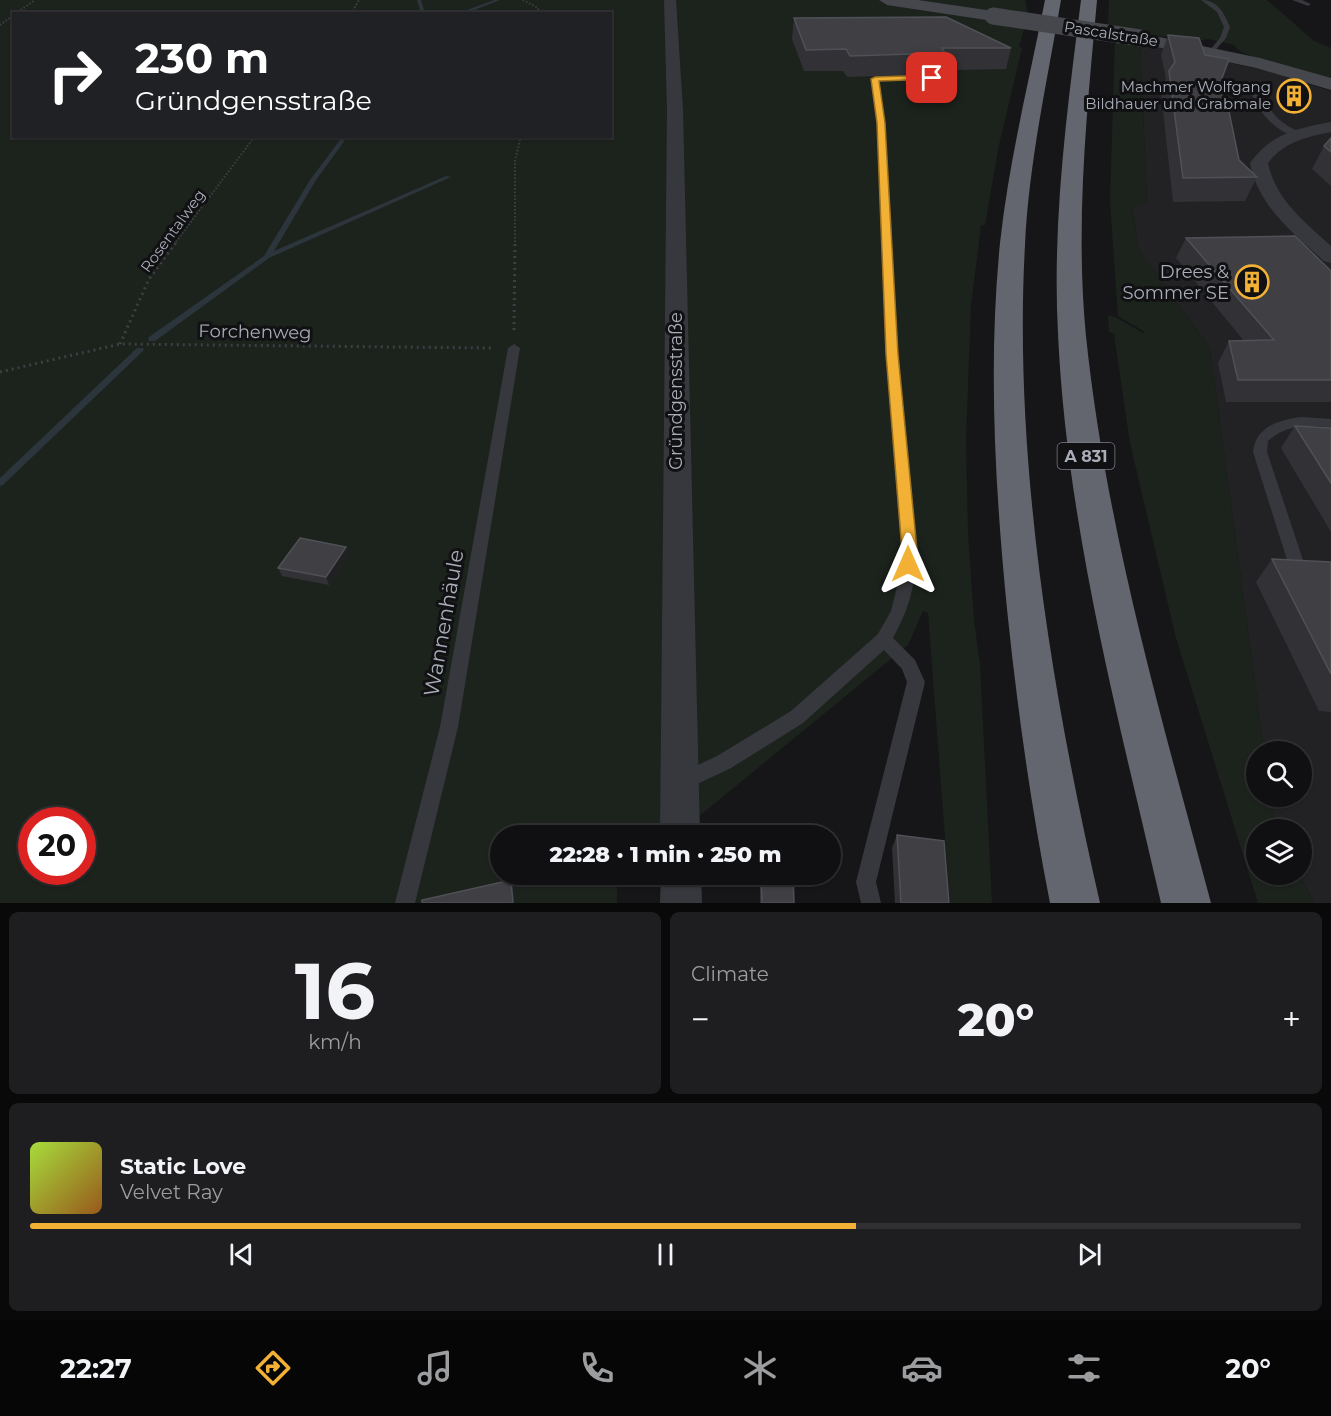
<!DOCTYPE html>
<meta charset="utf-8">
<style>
body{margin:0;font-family:Montserrat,sans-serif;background:#1e1e20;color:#f1f3f6;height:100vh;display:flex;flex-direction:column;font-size:22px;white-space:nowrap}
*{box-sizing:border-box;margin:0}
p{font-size:20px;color:#9c9d9f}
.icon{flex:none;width:33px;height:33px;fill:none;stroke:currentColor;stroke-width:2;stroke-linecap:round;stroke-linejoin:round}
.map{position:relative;height:903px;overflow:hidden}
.details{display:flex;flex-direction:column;gap:9px;padding:9px;background:#09090a;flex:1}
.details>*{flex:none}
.guide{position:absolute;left:12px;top:12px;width:600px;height:126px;border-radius:0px;box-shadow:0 2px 4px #0004,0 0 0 2px #303032;background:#202124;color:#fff;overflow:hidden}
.fabs{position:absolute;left:1246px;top:741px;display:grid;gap:12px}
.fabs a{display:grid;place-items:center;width:66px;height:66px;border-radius:50%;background:#101012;box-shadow:0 2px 4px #0004,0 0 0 2px #303032;font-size:30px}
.speed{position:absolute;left:18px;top:807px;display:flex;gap:12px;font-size:30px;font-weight:700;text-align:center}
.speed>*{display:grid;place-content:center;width:78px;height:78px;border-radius:50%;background:#101012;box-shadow:0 2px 4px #0004,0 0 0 2px #303032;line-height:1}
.speed .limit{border:9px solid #d22;background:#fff;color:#111}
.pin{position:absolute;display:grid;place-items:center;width:51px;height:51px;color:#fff;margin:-26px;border-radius:12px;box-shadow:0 3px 9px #0006}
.me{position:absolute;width:66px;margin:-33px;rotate:0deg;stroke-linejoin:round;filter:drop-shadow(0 0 4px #0008)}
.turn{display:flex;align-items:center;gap:21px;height:126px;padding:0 24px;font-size:27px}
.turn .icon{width:78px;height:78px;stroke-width:2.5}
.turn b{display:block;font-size:42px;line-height:51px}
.big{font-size:45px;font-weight:800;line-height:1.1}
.details .card{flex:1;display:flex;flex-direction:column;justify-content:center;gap:9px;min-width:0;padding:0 21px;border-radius:9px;background:#1e1e20}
.details .dial{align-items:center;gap:0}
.dial b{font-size:78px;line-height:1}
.song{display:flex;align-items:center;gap:18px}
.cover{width:72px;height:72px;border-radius:9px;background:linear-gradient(135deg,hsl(80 70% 55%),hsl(30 70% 35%))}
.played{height:6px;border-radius:3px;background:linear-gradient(90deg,#f2b134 65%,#303032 65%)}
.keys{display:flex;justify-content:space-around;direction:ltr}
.heat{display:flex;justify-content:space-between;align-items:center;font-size:33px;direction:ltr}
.details .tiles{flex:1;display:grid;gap:9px;grid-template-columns:1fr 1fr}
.card:last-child{grid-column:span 2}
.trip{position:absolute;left:490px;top:825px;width:351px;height:60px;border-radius:30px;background:#101012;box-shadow:0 2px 4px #0004,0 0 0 2px #303032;font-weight:800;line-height:60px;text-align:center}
.menu{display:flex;height:96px;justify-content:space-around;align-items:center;background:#060607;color:#9c9d9f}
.menu .icon{width:42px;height:42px}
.menu .active{color:#f2b134}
.menu b{font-size:27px;color:#f1f3f6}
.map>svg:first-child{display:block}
.built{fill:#222225}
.green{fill:#1c231d;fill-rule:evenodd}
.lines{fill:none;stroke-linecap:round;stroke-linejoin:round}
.stream{fill:#2c353c;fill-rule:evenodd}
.path-far1{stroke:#3d3f44;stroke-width:2;stroke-dasharray:1.5 2;stroke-linecap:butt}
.path{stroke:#3d3f44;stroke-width:3;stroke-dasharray:2 4;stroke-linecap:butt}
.lane{fill:#37383d;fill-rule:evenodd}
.street{fill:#37383d;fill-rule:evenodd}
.secondary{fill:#45474d;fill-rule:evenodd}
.highway{fill:#63666e;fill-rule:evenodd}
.secondary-bridge{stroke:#45474d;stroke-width:17}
.wall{fill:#323236}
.shaded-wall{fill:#212124}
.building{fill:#3f3f44;stroke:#4f5156;stroke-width:1.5}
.route{fill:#f2b134;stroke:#9d7322;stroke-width:1.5}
.labels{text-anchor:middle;stroke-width:6;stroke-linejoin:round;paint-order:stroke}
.far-street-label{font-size:15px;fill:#a8adb8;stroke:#111113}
.far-poi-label{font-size:15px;fill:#a8adb8;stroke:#111113;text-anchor:end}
.shield{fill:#111113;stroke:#7b7e86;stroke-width:1.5}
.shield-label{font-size:16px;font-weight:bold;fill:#a8adb8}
.poi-label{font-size:18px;fill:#a8adb8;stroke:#111113;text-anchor:end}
.street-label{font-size:18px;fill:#a8adb8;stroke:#111113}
.near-street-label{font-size:21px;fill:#a8adb8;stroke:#111113}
</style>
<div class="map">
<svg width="1331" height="903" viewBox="0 0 1331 903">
<rect width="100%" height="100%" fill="#161618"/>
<!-- built -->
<polygon class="built" points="1140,42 1278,74 1331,91 1331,903 1314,903 1299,875 1302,874 1302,830 1277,829 1274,825 1270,797 1302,796 1302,752 1264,751 1210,348 1139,251 1132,206 1147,202"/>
<!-- green -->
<g class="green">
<path d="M0,0h1025l3,14 -9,33 3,1 -23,97 -14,80h-4l-10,80 -5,134 2,95 6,86 6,45 12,238h-42l-22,-290 -5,-2 -15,34 -232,190 -175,1v38l127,1 -11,8v20h-617zM14,14h596v122h-596zM32,820h50v52h-50z"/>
<polygon points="1109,0 1267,0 1314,41 1331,48 1331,79 1255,58 1240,51 1234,45 1208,39 1196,41 1108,29"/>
<polygon points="1115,38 1140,42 1147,203 1132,207 1139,251 1210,348 1264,751 1257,752 1257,796 1270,797 1277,829 1257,830 1257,874 1299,875 1314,903 1258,903 1176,638 1130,443 1114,334 1109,332 1108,315 1115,317 1143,333 1145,332 1118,316 1110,201"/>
</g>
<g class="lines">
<!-- stream -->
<g class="stream">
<polygon points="417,0 421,0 425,14 421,14"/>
<polygon points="494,0 500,0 464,14 456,14"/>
<polygon points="343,136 348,136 316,180 274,251 446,176 451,177 269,258 155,341 149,341 148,339 149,337 264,256 310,180"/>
<polygon points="137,348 143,348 144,350 3,485 0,486 0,478"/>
</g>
<!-- path-far1 -->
<g class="path-far1">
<polyline points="523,0 538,8 539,14"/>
<polyline points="15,14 35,0"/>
<polyline points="351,14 359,0"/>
<polyline points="0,25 14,15"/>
<polyline points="176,242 255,136"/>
<polyline points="515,242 515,161 521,136"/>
</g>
<!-- path -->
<g class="path">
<polyline points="514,330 515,241"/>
<polyline points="120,344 149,279 177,241"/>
<polyline points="0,372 120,344 491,348"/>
</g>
<!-- lane -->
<g class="lane">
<path d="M1201,0c17,0 23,13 29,27l-4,11 -14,16 -4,-2 12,-14 4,-11 -7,-15z"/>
<polygon points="1292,0 1302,0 1311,4 1308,6"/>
<path d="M922,76h3v4l-46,1 6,42 13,231 19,196c-3,37 -6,55 -24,88l22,22 10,22 -49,200 5,21h-20l-5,-21 51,-200 -5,-13 -18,-19 -81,73 -72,45 -40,19 -7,3 -7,-3 -2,-6 2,-6 40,-19 74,-45 87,-77 13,-23 8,-32 2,-29 -15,-196 -9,-231 -6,-44 4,-2z"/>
<path d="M1249,81h6c13,25 17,39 45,51v4c-24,1 -50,-33 -51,-55z"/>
<polygon points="514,344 520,348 458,727 415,903 395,903 440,727 508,348"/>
<path d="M1302,417l29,2v8c-24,-2 -45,-3 -63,14l-1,11 37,111 -3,4 -5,2 -5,-2 -3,-4 -35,-111c3,-26 26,-32 49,-35z"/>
</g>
<!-- street -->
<g class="street">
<polygon points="664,0 676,0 683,110 700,836 660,836 667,110"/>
<path d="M1331,122v10c-25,5 -47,10 -63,31 8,37 36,58 63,83v17l-7,-2c-31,-28 -66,-55 -74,-98 20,-29 48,-35 81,-41z"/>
<polygon points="661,874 701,874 702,903 660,903"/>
</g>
<!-- secondary -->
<g class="secondary">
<polygon points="879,0 918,0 993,11 1001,16 993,21 887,5"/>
<polygon points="1140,33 1260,58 1331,78 1331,90 1256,68 1134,42 1132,38 1134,34"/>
</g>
<!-- highway -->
<g class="highway">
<path d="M1045,0h16c-14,82 -32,162 -36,245 -12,214 27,449 75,658h-50c-19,-97 -33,-196 -43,-294 -12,-122 -19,-245 -7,-366 9,-82 29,-162 45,-243z"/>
<path d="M1081,0h16c-10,111 -22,224 -11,336 20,193 75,380 125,567h-50c-43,-187 -94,-376 -103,-569 -6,-112 9,-223 23,-334z"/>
</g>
<!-- secondary-bridge -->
<polyline class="secondary-bridge" points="993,16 1140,38"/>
</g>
<!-- wall -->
<g class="wall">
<polygon points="794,18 1011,48 1006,69 954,70 956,73 951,95 914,99 905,83 906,75 847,77 843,71 804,71 792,39"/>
<polygon points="1168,35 1205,55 1222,78 1239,160 1257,177 1245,201 1173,202 1161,92 1166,78 1161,55"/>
<polygon points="1331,138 1331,186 1312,169 1324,146"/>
<polygon points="1186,238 1331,271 1331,402 1226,402 1218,363 1229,341 1244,341 1176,258"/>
<polygon points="1295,426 1331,428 1331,532 1281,448"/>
<polygon points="346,547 349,555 329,585 282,576 278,568"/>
<polygon points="1272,559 1331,562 1331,712 1319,711 1256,582"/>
<polygon points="897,835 949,903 895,903 892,848"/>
<polygon points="760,874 793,874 794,903 760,903"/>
</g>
<!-- shaded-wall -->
<g class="shaded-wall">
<polygon points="956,73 951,95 914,99 918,76"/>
<polygon points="346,547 349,555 329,585 326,577"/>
<polygon points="511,880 513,887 514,903 513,903"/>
</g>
<!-- building -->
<g class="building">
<polygon points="946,17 1011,48 942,48 956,73 918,76 908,61 939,60 941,53 850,56 846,49 806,50 794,18"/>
<polygon points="1168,35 1199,38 1205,55 1229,59 1222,78 1239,160 1257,177 1183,178 1169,71 1175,62"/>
<polygon points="1331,138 1331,152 1324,146"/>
<polygon points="1295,236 1331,271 1331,380 1238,380 1229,341 1274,340 1186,238"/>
<polygon points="1295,426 1331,428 1331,483"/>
<polygon points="300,538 346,547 326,577 278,568"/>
<polygon points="1272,559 1331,562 1331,674"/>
<polygon points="897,835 944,841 949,903 901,903"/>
<polygon points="761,874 793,874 794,903 762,903"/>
<polygon points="511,880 513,903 422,903 422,900"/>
</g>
<!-- route -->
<polygon class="route" points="932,75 935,76 935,79 879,81 885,123 898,354 917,550 914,569 903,569 900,564 902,550 886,354 877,123 871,79 875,77"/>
<!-- icons -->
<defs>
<symbol id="building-ring" viewBox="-11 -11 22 22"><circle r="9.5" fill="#111113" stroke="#f2b134" stroke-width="1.5"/><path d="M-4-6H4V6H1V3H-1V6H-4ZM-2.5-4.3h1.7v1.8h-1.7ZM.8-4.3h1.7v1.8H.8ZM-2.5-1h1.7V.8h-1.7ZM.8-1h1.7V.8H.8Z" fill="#f2b134"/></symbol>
</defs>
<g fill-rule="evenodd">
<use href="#building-ring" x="1275" y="77" width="38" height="38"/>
<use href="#building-ring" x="1233" y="263" width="38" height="38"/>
</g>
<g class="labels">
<!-- far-street labels -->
<g class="far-street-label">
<text transform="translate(1111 34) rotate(9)" y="5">Pascalstraße</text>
<text transform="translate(173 231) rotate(-54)" y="5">Rosentalweg</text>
</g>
<!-- far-poi labels -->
<g class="far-poi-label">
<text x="1271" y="92">Machmer Wolfgang<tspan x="1271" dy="17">Bildhauer und Grabmale</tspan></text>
</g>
<!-- shield labels -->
<rect class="shield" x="1057.5" y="443" width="57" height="26" rx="4.5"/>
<g class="shield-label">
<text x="1086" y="462">A 831</text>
</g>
<!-- poi labels -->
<g class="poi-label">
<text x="1229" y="278">Drees &amp;<tspan x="1229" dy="21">Sommer SE</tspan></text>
</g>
<!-- street labels -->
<g class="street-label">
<text transform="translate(255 332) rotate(1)" y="6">Forchenweg</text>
<text transform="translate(676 391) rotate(-90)" y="6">Gründgensstraße</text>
</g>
<!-- near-street labels -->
<g class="near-street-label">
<text transform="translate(444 623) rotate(-80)" y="7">Wannenhäule</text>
</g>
</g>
</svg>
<div class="fabs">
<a><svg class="icon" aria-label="search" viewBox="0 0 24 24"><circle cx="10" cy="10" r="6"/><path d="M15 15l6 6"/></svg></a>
<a><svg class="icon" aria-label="layers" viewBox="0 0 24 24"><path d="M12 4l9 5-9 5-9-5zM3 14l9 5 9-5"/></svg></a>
</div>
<div class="speed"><div class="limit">20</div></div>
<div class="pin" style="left:932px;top:78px;background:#d93025"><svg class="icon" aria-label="arrive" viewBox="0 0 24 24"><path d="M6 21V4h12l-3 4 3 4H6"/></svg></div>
<svg class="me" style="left:908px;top:564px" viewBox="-20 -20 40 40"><path d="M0-17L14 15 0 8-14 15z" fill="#f2b134" stroke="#fff" stroke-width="4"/></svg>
<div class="trip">22:28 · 1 min · 250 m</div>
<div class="guide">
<div class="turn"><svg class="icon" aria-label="right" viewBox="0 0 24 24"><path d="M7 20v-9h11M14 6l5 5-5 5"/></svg><div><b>230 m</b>Gründgensstraße</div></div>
</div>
</div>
<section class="details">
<div class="tiles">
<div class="card dial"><b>16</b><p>km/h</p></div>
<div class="card"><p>Climate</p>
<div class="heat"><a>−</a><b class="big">20°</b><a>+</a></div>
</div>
<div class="card">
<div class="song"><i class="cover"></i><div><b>Static Love</b><p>Velvet Ray</p></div></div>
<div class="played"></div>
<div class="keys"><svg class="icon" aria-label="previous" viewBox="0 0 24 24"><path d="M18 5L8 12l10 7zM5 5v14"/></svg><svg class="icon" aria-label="pause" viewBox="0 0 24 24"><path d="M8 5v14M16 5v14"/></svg><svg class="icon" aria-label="next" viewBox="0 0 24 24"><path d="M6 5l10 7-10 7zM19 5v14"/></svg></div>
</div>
</div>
</section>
<nav class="menu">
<b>22:27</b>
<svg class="icon active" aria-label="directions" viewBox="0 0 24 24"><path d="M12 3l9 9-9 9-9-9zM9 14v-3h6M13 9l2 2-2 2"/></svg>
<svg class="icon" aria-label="music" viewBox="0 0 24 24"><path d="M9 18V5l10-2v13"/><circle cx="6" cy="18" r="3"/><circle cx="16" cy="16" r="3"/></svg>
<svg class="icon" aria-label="phone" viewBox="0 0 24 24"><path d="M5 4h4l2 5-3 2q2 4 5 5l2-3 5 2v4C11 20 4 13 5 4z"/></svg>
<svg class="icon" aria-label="climate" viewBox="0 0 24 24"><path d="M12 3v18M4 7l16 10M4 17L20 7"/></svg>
<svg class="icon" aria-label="car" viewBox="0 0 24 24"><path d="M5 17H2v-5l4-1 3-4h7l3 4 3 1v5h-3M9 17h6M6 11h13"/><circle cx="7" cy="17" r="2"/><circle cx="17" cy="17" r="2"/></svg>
<svg class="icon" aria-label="filters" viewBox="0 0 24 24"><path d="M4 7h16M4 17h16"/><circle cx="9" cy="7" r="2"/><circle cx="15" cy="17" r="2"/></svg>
<b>20°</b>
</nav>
